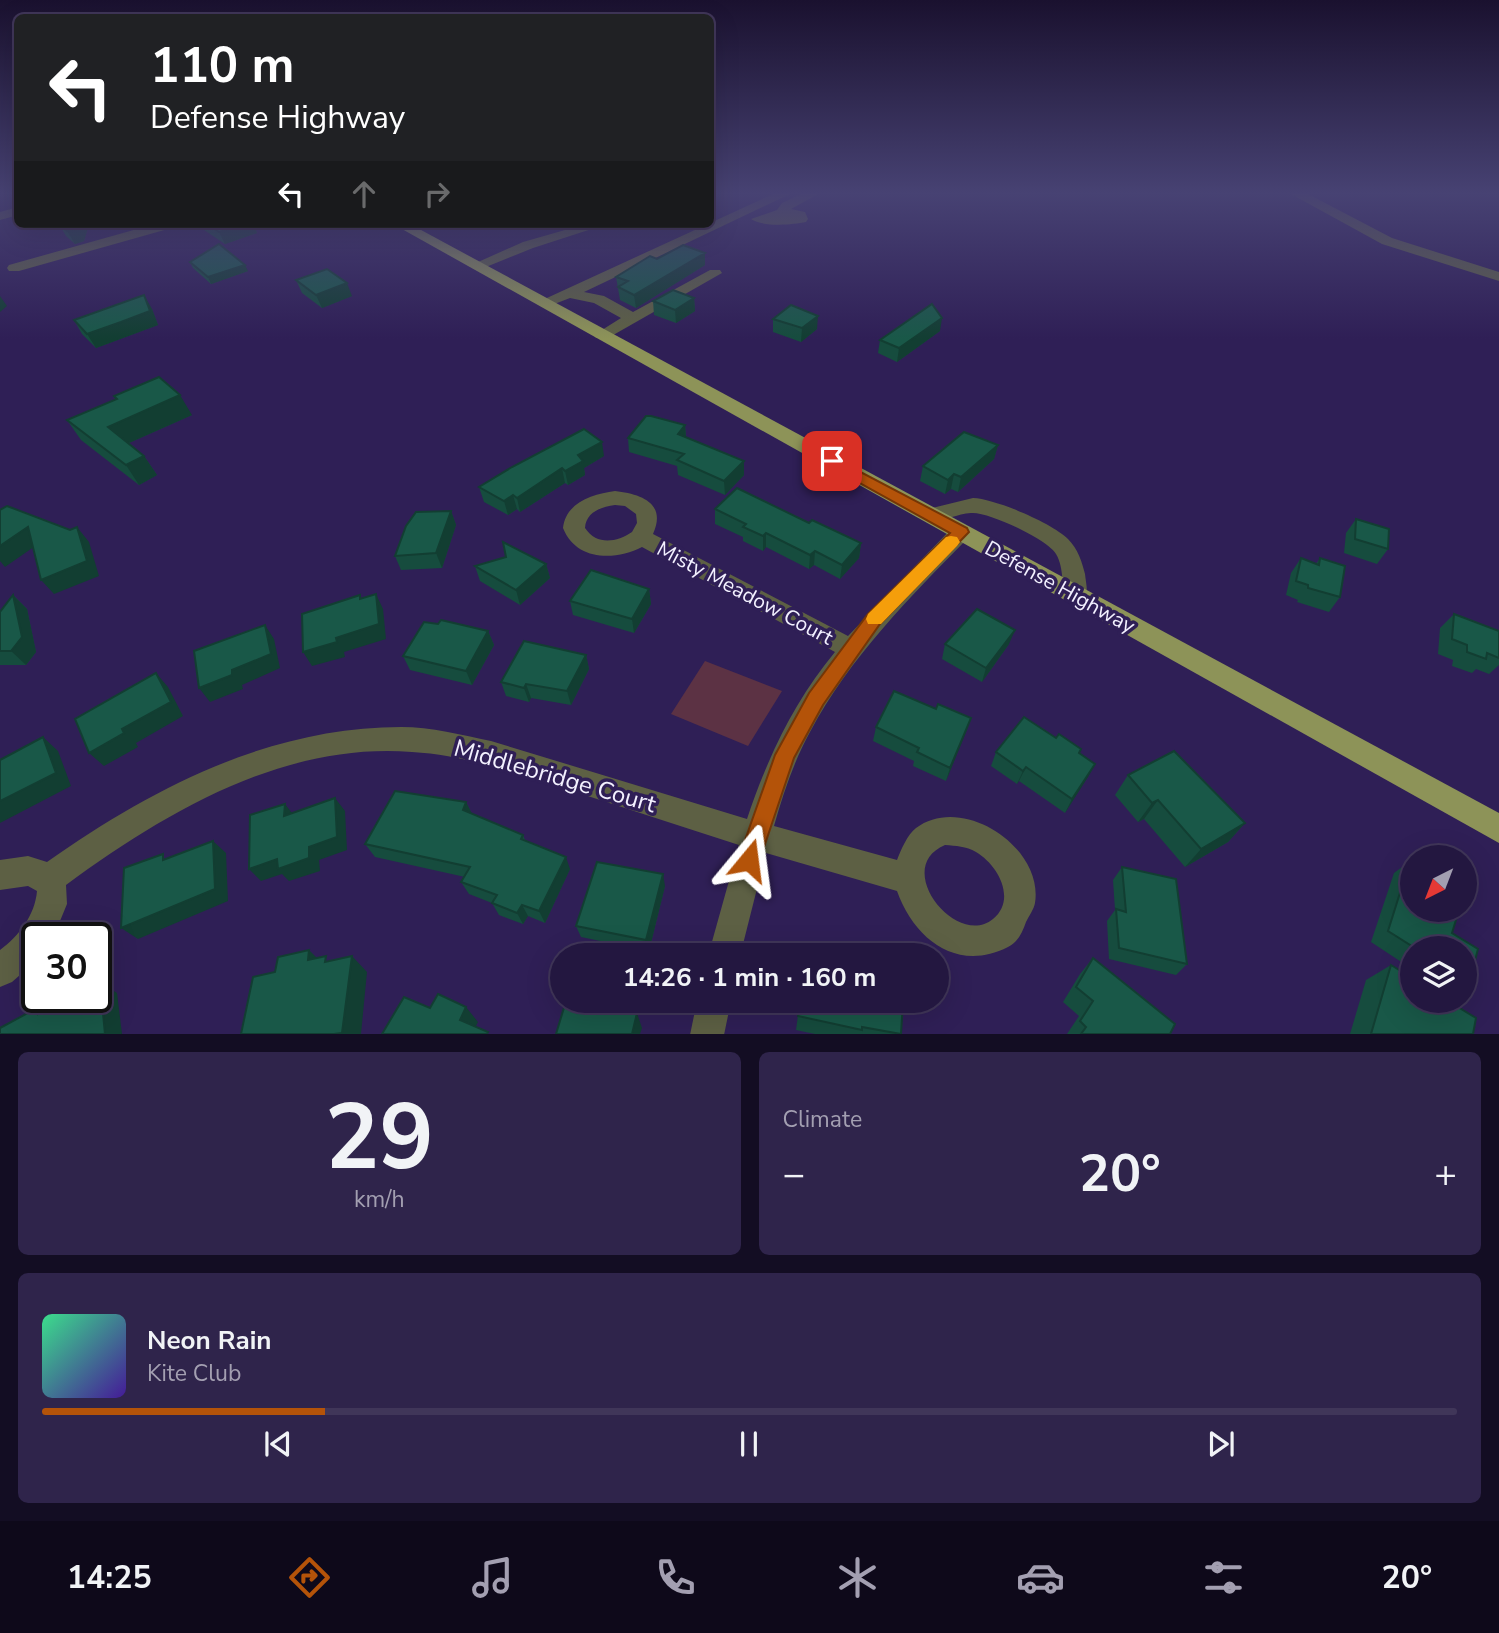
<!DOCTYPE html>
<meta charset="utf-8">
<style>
body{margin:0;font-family:"Nunito Sans",sans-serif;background:#2f244b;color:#f1f3f6;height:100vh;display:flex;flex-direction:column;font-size:26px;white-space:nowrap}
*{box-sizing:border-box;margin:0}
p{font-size:23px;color:#a39fb1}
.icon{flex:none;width:38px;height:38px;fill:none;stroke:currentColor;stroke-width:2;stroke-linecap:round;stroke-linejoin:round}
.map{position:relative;height:1034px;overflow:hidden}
.sheet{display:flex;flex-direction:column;gap:18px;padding:18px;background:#130d23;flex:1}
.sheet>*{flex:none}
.hud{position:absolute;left:14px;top:14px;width:700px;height:214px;border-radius:10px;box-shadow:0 7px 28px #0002,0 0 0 2px #403659;background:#202124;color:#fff;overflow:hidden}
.needle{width:46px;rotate:222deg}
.controls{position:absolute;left:1400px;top:845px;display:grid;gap:14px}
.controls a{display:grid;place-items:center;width:77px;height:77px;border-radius:50%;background:#231740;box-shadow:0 7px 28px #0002,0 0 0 2px #403659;font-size:35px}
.speed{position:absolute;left:21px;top:922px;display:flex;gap:14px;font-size:35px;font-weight:700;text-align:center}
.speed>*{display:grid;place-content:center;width:91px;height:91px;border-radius:50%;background:#231740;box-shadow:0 7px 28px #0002,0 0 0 2px #403659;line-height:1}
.speed .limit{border:4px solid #111;border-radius:10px;background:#fff;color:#111}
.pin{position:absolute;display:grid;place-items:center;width:60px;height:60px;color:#fff;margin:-30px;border-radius:14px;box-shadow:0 4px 10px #0006}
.me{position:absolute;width:77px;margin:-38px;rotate:16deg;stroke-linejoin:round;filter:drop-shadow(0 0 5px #0008)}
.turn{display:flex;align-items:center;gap:24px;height:147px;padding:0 21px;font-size:32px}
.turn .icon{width:91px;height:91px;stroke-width:2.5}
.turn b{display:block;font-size:49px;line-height:60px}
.lanes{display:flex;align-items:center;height:66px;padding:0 21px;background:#0003;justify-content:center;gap:35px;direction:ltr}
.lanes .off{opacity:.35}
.big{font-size:52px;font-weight:700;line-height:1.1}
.sheet .card{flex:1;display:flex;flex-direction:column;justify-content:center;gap:10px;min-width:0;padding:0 24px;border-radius:10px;background:#2f244b}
.sheet .dial{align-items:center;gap:0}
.dial b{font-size:91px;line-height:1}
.song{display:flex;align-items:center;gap:21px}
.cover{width:84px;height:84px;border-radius:10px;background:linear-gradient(135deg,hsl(150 70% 55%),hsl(260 70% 35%))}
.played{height:7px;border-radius:4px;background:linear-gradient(90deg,#b45309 20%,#403659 20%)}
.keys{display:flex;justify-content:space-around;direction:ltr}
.heat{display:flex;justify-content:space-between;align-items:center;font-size:38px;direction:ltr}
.sheet .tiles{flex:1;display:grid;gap:18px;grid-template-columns:1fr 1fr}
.card:last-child{grid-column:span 2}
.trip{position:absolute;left:550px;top:943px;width:399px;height:70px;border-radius:35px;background:#231740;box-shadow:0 7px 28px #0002,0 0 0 2px #403659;font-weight:700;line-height:70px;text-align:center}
.tab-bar{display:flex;height:112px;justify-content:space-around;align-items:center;background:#0e091a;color:#a39fb1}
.tab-bar .icon{width:49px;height:49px}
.tab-bar .current{color:#b45309}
.tab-bar b{font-size:32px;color:#f1f3f6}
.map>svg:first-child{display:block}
.green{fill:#5c3244}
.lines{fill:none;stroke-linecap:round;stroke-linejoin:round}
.minor{fill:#5d6044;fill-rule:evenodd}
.major{fill:#8d9358;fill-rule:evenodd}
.wall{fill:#164c3e}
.shaded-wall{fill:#123e32}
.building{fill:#195848;stroke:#123e32;stroke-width:2}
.route{fill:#b45309;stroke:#753606;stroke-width:2}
.slow{fill:#f59e0b}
.labels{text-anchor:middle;stroke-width:7;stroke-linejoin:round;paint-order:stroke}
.street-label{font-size:21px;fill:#f3f1ff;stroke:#2f1f56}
.near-street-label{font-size:24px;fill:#f3f1ff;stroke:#2f1f56}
</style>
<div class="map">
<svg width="1499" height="1035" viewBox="0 0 1499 1035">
<rect width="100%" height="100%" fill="#2f1f56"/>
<!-- green -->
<polygon class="green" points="705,661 782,691 748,746 671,714"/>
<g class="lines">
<!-- minor -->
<g class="minor">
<polygon points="773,194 790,194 584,292 604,296 633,312 710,270 720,270 722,273 608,338 596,338 594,335 621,318 594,303 570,298 544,308 536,303"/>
<path d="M801,194h17l-27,15 14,3 3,7 -2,3c-15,3 -43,5 -55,-3l26,-9 5,-7z"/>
<polygon points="1291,194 1308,194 1392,238 1499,272 1499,281 1382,244"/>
<polygon points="18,207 18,215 0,220 0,212"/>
<polygon points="155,224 177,224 175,227 19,271 9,271 7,268 9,265"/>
<polygon points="586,224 607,224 533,248 481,269 476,270 469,266 523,242"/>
<path d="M615,491c26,3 52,12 38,43l195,102 105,-109 8,-3 8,3 3,5 -3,5c-59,60 -119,120 -159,195 -16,29 -27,62 -36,94l123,34c4,-10 10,-25 19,-32 46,-35 128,19 119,75 -1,6 -6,13 -9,19 -4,11 -8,20 -18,25 -51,26 -94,-8 -111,-56l-131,-38 -26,103h-32l31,-111c-58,-19 -115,-37 -173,-56 -50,-16 -101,-34 -154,-37 -129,-10 -246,60 -346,133l1,19 -14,34h-16v22l-25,22 -12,5v-37c19,-14 35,-35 37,-59l-9,-5 -28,4v-30l28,-4 19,6c105,-74 223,-135 354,-135 30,0 61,8 90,14l256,78c20,-60 47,-118 88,-167l-193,-105c-27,14 -66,14 -79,-19 3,-26 30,-34 52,-37zM615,505l10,1 11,8 1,9 -5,9c-15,10 -35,14 -47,-4 1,-16 16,-21 30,-23zM945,845c11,1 21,1 31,7 22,13 41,47 17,67 -36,30 -102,-51 -48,-74z"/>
<path d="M973,498c23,1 79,25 95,41 10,10 14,23 17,35 1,10 4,19 -1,27l-8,3 -8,-3c-8,-14 -3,-32 -12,-47 -8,-14 -68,-43 -85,-41 -16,1 -32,11 -47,7l-3,-5 3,-5z"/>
<polygon points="697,1001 731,1001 724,1035 690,1035"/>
</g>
<!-- major -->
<polygon class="major" points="393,224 410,224 1499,813 1499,843"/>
</g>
<!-- wall -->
<g class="wall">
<polygon points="59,224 89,224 84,241 75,244 66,236"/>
<polygon points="195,224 253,224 257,233 225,244"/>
<polygon points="657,259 705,265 636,308 620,300 616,277"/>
<polygon points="190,262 248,271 211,284 193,268"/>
<polygon points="296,280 352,296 322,308 302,293"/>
<polygon points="694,298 695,311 676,323 654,315 653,301"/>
<polygon points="152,309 158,325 96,348 82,334 74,320"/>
<polygon points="773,319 817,329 801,342 773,332"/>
<polygon points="940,331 897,362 878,353 880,340"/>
<polygon points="114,396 192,415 129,443 144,456 157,475 139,485 81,440 67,420 116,399"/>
<polygon points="685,425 686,437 744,475 725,495 678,475 677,466 629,452 628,438"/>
<polygon points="998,445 994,459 958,492 951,489 945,494 920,481 923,466"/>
<polygon points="604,456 584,468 585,475 568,485 565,483 520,512 517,509 508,515 484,502 479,487"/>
<polygon points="715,509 809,523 861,543 859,558 840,579 814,565 809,569 766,547 763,551 743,541 743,537 715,524"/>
<polygon points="451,511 456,525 442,568 401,570 395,556"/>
<polygon points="1356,519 1388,549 1377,564 1344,553 1346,533"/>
<polygon points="1301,558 1316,564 1320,558 1340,597 1329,612 1297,602 1298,600 1286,595 1291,573"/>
<polygon points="546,564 550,578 520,605 480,581 475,566"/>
<polygon points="649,589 651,604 634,633 573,615 570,601"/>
<polygon points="13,595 27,609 36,652 26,665 0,665 0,612"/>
<polygon points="1454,614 1499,631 1499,665 1489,674 1476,669 1472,673 1452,666 1453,660 1438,654 1440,628"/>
<polygon points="488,631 494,645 472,685 410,670 403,656"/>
<polygon points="945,644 1009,644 982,682 942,659"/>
<polygon points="586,655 589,669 571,705 531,698 529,702 506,696 501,682"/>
<polygon points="936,709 971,718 946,781 913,766 914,761 873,741 876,727"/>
<polygon points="996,752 1079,753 1095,764 1065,813 1019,781 1017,784 991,766"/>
<polygon points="1128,775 1245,823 1228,842 1185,867 1144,819 1138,822 1115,795"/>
<polygon points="466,802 472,814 523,835 525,840 570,869 545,923 528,916 523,924 499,915 492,903 469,894 461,882 465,877 375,857 365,844"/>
<polygon points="1410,861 1412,862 1412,910 1459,910 1452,933 1478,949 1469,983 1465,985 1465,948 1412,948 1412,969 1371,942 1394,873"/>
<polygon points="1122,867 1187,964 1176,975 1109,959 1107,921 1115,910 1113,880"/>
<polygon points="665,886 649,951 581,937 576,926"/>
<polygon points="1093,958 1170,1034 1067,1034 1079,1016 1063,1002 1080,974"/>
<polygon points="1391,965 1473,1034 1350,1034 1366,980"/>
<polygon points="800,1001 901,1034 815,1034 796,1030"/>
</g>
<!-- shaded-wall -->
<g class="shaded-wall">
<polygon points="78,224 89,224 84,241 75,244 67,231"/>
<polygon points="243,224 253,224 257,233 225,244 219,232"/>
<polygon points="705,253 705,265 636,308 634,295"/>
<polygon points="245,265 248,271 211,284 208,277"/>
<polygon points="347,283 352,296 322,308 316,295"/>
<polygon points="144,295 152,309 158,325 96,348 87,334"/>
<polygon points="0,296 7,306 0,312"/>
<polygon points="694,298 695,311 676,323 675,310"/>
<polygon points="818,316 817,329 801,342 802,328"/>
<polygon points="942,318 940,331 897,362 899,348"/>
<polygon points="180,395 192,415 122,446 108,427"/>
<polygon points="685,425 686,439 678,434"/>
<polygon points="602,442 604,456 584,468 585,475 568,485 565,471 578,455"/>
<polygon points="998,445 994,459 958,492 961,477"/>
<polygon points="144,456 157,475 139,485 126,465"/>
<polygon points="744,461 744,475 725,495 724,481"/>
<polygon points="562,468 565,483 520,512 517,498"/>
<polygon points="954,474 951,489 945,494 948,480"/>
<polygon points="513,495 517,509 508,515 504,501"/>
<polygon points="451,511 456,525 442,568 436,553"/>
<polygon points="28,527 41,542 5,567 0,561 0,546"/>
<polygon points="77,527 89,542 99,576 54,594 41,580"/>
<polygon points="766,533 766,547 763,551 763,536"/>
<polygon points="861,543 859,558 840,579 842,565"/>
<polygon points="815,551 814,565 809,569 810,555"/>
<polygon points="546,564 550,578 520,605 516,590"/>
<polygon points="649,589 651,604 634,633 632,619"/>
<polygon points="376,594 383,609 386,639 344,652 345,657 312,666 303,652 336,638"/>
<polygon points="13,595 27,609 36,652 26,665 11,651"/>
<polygon points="265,625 274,639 280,668 242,685 243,689 210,702 199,688 232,670"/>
<polygon points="1015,630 1009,644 982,682 986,668"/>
<polygon points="488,631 494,645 472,685 466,671"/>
<polygon points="586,655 589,669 571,705 567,691"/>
<polygon points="156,673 168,687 183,716 136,743 138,747 104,766 89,753 122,729"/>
<polygon points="526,684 531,698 529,702 524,688"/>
<polygon points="971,718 966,732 946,781 950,768"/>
<polygon points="43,737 58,751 71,786 0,823 0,801"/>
<polygon points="1095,764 1088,777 1065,813 1072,799"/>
<polygon points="1026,767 1019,781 1017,784 1023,771"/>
<polygon points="335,798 345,811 347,850 319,860 320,871 289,881 282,874 261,881 249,869 309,847"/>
<polygon points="1158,800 1144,819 1138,822 1152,803"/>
<polygon points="466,802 473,816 463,810"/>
<polygon points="285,804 295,817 284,816"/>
<polygon points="1245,823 1228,842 1185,867 1201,849"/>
<polygon points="213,841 226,853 228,901 138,939 121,928"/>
<polygon points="566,857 570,869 545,923 539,911"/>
<polygon points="663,874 665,886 649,951 646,940"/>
<polygon points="522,905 528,916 523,924 517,913"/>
<polygon points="309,950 326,967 308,960"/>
<polygon points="352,956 367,972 361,1034 334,1034"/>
<polygon points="100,982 117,993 122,1034 105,1034"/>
<polygon points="466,1007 478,1022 472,1034 460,1020"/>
<polygon points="637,1013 642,1028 640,1034 632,1034"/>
</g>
<!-- building -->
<g class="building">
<polygon points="59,224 78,224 76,229 67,231"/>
<polygon points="207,224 243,224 219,232"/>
<polygon points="219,244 245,265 208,277 190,262"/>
<polygon points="683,245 705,253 634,295 618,287 628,281 616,277 650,256 657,259"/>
<polygon points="327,269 347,283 316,295 296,280"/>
<polygon points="673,290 694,298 675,310 653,301"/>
<polygon points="144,295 150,311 121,322 87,334 74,320"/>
<polygon points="932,304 942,318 899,348 880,340"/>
<polygon points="791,305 818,316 802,328 773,319"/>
<polygon points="159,377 180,395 108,427 144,456 126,465 67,420 117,399 114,396"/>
<polygon points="646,416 651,416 685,425 678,434 744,461 724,481 677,460 684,454 628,438"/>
<polygon points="584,429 602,442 578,455 583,461 565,471 562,468 517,498 513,495 504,501 479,487 512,467"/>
<polygon points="964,432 998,445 961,477 954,474 948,480 923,466"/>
<polygon points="737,488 809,523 812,520 861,543 842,565 815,551 810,555 766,533 763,536 743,527 746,524 715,509"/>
<polygon points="7,506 70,530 77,527 87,561 41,580 28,527 0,546 0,510"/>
<polygon points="451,511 436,553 395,556 406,526 416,512"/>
<polygon points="1356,519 1389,529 1388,549 1355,539"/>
<polygon points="503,542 546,564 516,590 475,566 506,557"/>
<polygon points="1301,558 1319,565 1320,558 1345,566 1340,597 1308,588 1308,585 1296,581"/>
<polygon points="591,570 649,589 632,619 570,601"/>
<polygon points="376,594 379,624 336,638 337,642 303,652 302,614 360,595 360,599"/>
<polygon points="13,595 22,637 11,651 0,651 0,612"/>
<polygon points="977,609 1015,630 986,668 945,644"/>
<polygon points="1454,614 1499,631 1499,658 1487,653 1486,659 1467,652 1467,645 1452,639"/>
<polygon points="441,620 488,631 466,671 403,656 424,622 438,624"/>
<polygon points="265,625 271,654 232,670 232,675 199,688 194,651"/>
<polygon points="524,641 586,655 567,691 526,684 524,688 501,682"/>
<polygon points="156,673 171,702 122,729 124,733 89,753 75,719"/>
<polygon points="894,691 936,709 938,704 971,718 950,768 917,752 919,748 876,727"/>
<polygon points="1024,717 1056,738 1059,734 1081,749 1079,753 1095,764 1072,799 1026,767 1023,771 996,752"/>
<polygon points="43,737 56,773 0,801 0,760"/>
<polygon points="1174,751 1245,823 1201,849 1158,800 1152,803 1128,775"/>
<polygon points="395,791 466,802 463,810 523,835 521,839 566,857 539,911 522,905 517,913 492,903 497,895 461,882 470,867 365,844"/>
<polygon points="335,798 337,837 309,847 309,858 278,869 277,859 249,869 250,815 285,804 284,816"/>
<polygon points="213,841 215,889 121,928 124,868 163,854 163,860"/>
<polygon points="1410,861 1412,862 1412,910 1459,910 1452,933 1478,949 1469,983 1465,980 1465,948 1415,948 1388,931"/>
<polygon points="597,862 663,874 646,940 576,926"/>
<polygon points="1122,867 1176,879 1187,964 1119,948 1116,909 1126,912"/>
<polygon points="807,948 843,956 806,956"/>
<polygon points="309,950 308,960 326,956 325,962 352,956 342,1033 334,1034 241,1034 253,977 275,972 278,957"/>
<polygon points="1093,958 1175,1024 1170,1034 1081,1034 1086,1027 1080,1021 1093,1001 1076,987"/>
<polygon points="1391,965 1412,978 1412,1001 1448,1001 1476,1018 1473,1034 1371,1034"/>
<polygon points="100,982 105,1034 0,1034 0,1028 37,1008 38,1014 70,998 96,998 96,984"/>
<polygon points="438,994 466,1007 460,1020 488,1032 487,1034 382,1034 404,997 430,1008"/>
<polygon points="566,1001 583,1001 637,1013 632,1034 556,1034"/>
<polygon points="800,1001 903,1001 901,1034 862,1027 862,1030 798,1016"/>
</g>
<!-- sky -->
<linearGradient id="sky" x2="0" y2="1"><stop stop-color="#1a112f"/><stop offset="0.57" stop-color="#474273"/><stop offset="1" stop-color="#474273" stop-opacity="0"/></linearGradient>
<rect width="1499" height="339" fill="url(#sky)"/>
<!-- route -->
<polygon class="route" points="832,457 967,528 969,532 880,624 823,705 794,758 757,868 749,871 741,868 738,860 775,755 809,693 868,614 950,533 827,465 825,461 827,458"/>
<!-- slow -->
<polygon class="slow" points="951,536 957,537 960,542 957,546 881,624 868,624 866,619 868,614 946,537"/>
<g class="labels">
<!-- street labels -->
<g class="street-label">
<text transform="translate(1060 587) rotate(29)" y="7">Defense Highway</text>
<text transform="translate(745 593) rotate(28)" y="7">Misty Meadow Court</text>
</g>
<!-- near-street labels -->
<g class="near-street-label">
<text transform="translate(555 776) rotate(16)" y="8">Middlebridge Court</text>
</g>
</g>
</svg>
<div class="controls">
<a><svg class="needle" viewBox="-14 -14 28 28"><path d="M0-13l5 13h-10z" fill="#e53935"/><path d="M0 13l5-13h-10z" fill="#a39fb1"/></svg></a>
<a><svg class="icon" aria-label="layers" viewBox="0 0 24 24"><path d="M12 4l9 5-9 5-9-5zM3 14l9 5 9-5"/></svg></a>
</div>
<div class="speed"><div class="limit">30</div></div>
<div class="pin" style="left:832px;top:461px;background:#d93025"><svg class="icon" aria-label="arrive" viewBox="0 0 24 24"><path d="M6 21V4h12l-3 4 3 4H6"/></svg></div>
<svg class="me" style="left:749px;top:860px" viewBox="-20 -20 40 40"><path d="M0-17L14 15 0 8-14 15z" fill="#b45309" stroke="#fff" stroke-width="4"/></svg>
<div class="trip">14:26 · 1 min · 160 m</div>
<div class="hud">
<div class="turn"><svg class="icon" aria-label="left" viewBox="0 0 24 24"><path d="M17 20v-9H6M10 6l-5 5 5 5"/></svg><div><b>110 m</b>Defense Highway</div></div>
<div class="lanes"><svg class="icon" aria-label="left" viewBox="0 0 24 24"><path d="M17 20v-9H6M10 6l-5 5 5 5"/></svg><svg class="icon off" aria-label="ahead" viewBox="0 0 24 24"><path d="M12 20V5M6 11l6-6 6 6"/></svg><svg class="icon off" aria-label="right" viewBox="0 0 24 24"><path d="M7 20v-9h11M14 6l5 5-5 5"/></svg></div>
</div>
</div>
<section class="sheet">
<div class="tiles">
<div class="card dial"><b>29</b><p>km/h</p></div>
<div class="card"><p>Climate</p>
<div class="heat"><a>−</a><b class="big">20°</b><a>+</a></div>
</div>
<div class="card">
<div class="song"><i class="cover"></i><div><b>Neon Rain</b><p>Kite Club</p></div></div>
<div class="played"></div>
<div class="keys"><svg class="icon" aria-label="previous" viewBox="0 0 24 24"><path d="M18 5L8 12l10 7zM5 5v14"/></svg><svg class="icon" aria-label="pause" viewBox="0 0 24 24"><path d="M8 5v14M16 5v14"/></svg><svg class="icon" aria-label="next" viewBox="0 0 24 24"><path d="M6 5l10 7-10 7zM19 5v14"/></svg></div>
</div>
</div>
</section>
<nav class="tab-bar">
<b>14:25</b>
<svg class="icon current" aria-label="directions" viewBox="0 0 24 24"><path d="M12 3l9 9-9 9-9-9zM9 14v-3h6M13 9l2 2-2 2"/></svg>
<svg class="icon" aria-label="music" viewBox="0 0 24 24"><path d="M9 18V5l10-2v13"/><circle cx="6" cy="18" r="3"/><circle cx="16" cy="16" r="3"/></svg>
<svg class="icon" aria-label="phone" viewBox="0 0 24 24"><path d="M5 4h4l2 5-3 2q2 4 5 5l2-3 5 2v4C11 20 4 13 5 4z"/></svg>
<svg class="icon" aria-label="climate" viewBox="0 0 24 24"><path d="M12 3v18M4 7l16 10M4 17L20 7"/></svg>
<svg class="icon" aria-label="car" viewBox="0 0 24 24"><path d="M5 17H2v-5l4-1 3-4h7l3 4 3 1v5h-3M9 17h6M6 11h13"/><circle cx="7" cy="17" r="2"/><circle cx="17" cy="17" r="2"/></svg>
<svg class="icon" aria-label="filters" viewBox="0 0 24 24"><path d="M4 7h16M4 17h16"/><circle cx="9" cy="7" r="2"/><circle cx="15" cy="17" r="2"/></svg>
<b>20°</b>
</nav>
